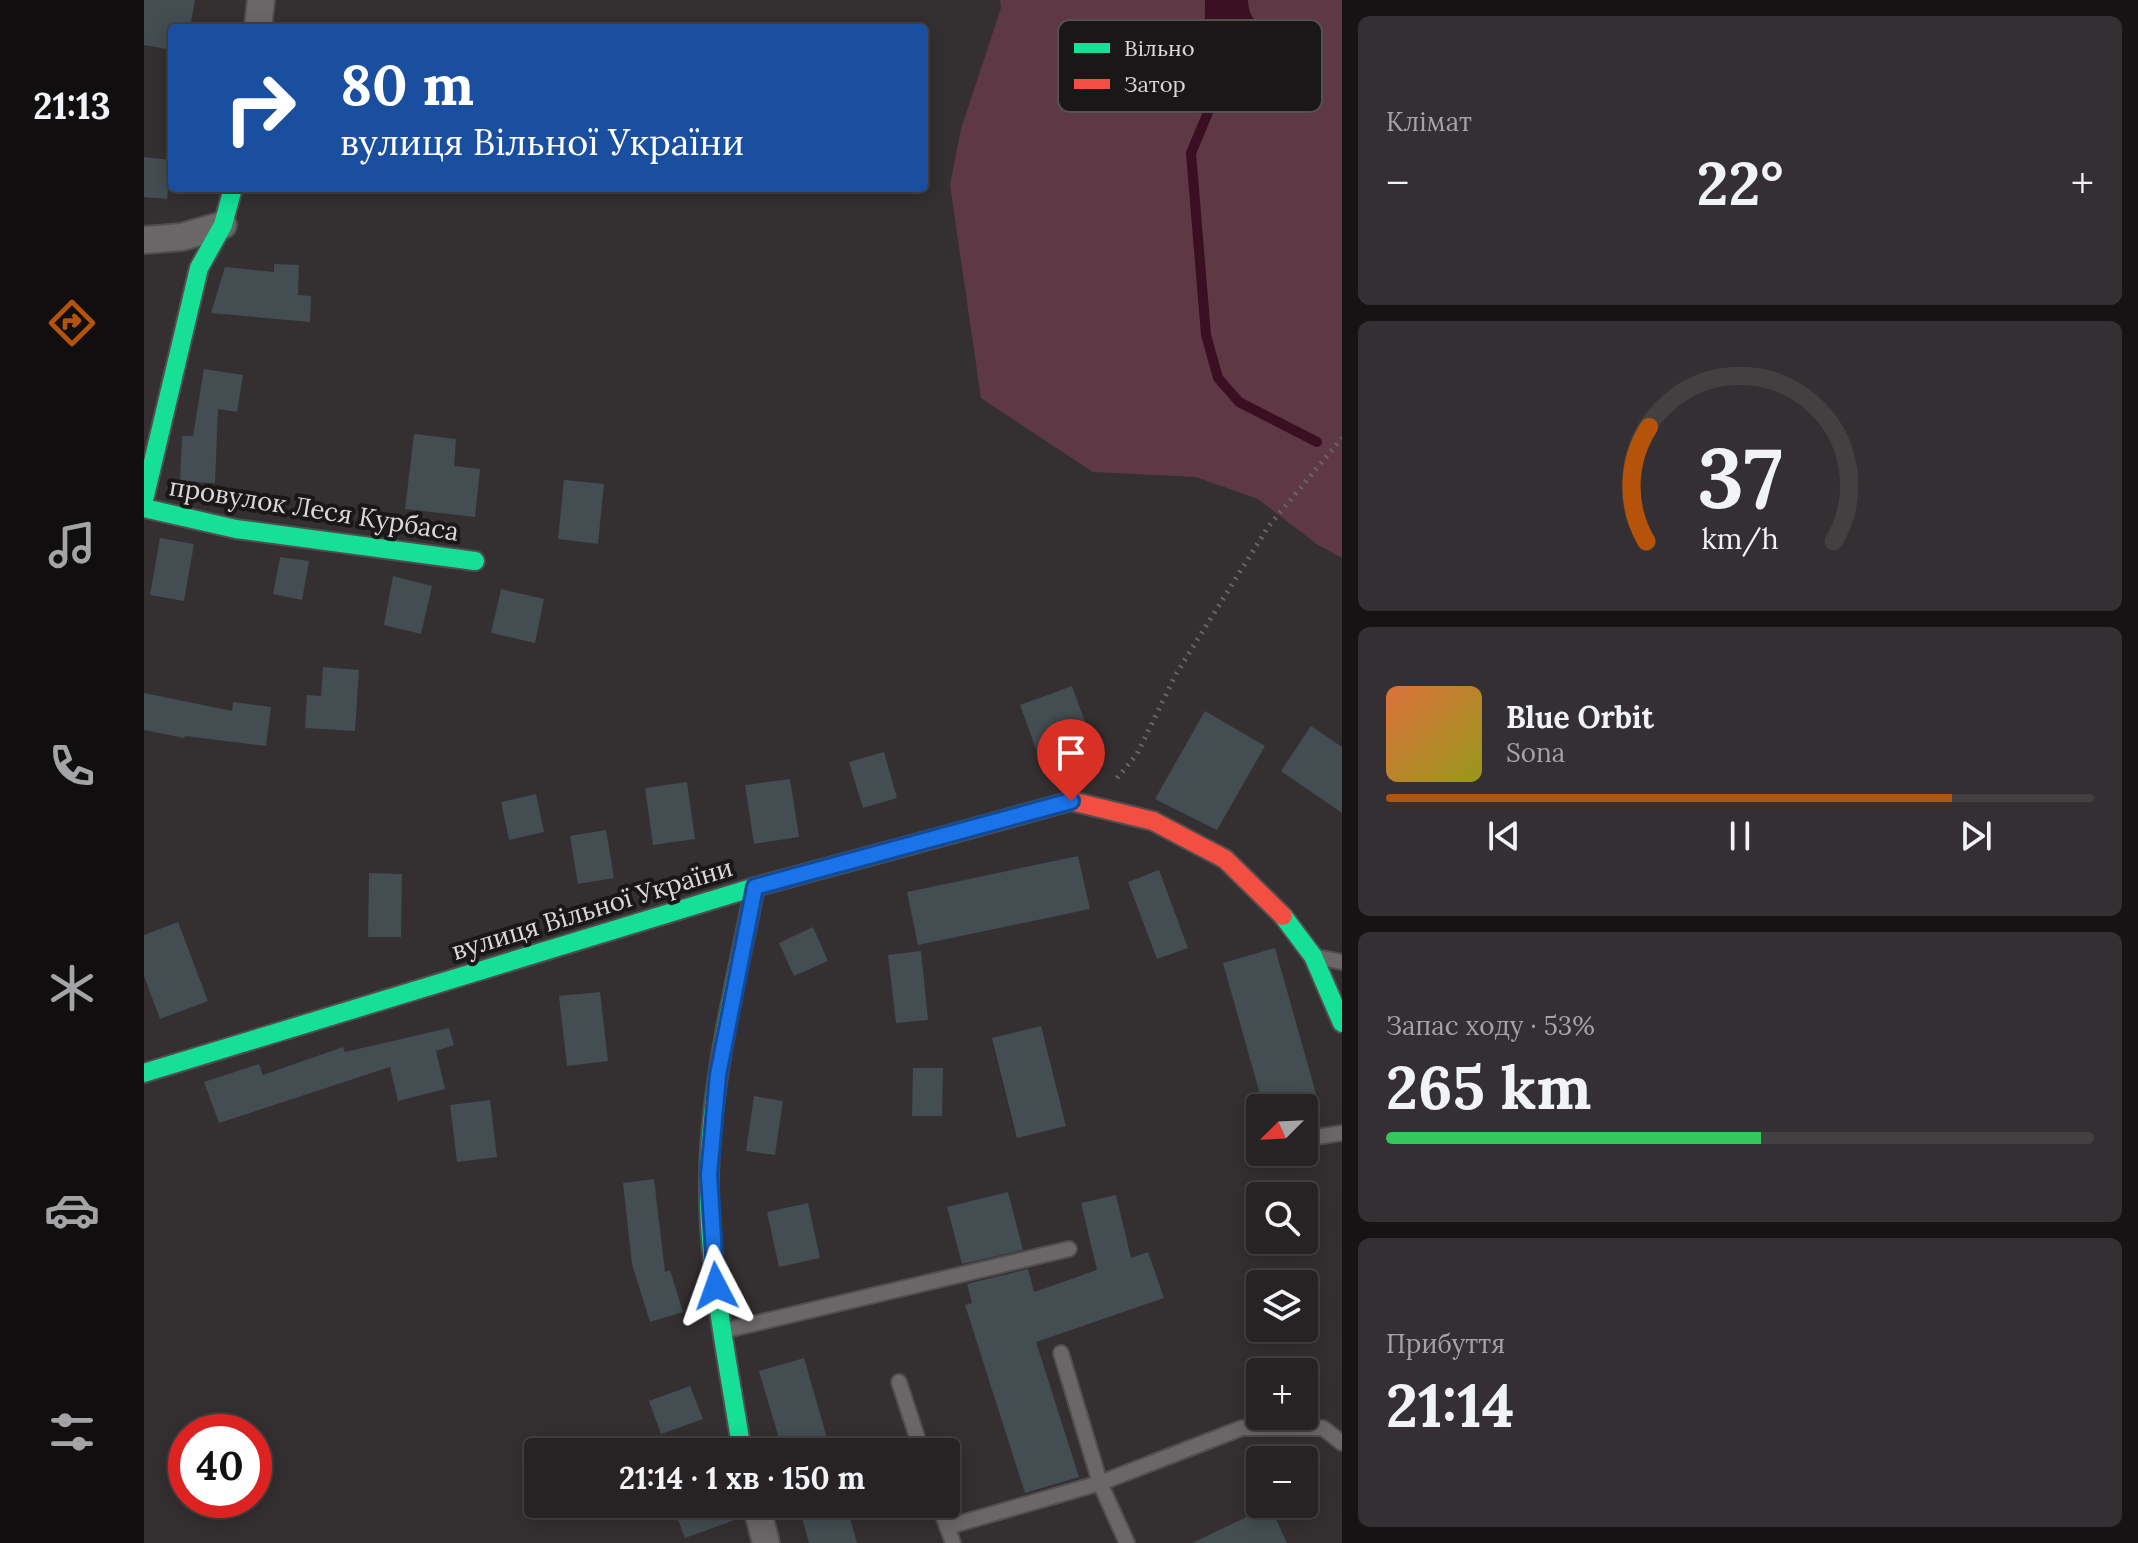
<!DOCTYPE html>
<html lang="uk">
<meta charset="utf-8">
<style>
body{margin:0;font-family:Lora,serif;background:#332f32;color:#f1f3f6;height:100vh;display:flex;flex-direction:column;font-size:30px;white-space:nowrap}
*{box-sizing:border-box;margin:0}
p{font-size:26px;color:#a4a4a7}
.icon{flex:none;width:44px;height:44px;fill:none;stroke:currentColor;stroke-width:2;stroke-linecap:round;stroke-linejoin:round}
.map{position:relative;flex:1;overflow:hidden}
.details{display:flex;flex-direction:column;gap:16px;padding:16px;background:#151314;width:796px}
.details>*{flex:none}
.hud{position:absolute;left:24px;top:24px;width:760px;height:168px;border-radius:8px;box-shadow:0 4px 20px #0003,0 0 0 2px #434042;background:#1a4fa0;color:#fff;overflow:hidden}
.needle{width:52px;rotate:246deg}
.buttons{position:absolute;left:1102px;top:1094px;display:grid;gap:16px}
.buttons a{display:grid;place-items:center;width:72px;height:72px;border-radius:8px;background:#272325;box-shadow:0 4px 20px #0003,0 0 0 2px #434042;font-size:40px}
.speed{position:absolute;left:24px;top:1414px;display:flex;gap:16px;font-size:40px;font-weight:700;text-align:center}
.speed>*{display:grid;place-content:center;width:104px;height:104px;border-radius:50%;background:#272325;box-shadow:0 4px 20px #0003,0 0 0 2px #434042;line-height:1}
.speed .limit{border:12px solid #d22;background:#fff;color:#111}
.pin{position:absolute;display:grid;place-items:center;width:68px;height:68px;color:#fff;margin:-82px -34px;border-radius:50% 50% 50% 0;rotate:-45deg;box-shadow:0 0 8px #0007}
.pin .icon{rotate:45deg}
.me{position:absolute;width:88px;margin:-44px;rotate:356deg;stroke-linejoin:round;filter:drop-shadow(0 0 6px #0008)}
.turn{display:flex;align-items:center;gap:28px;height:168px;padding:0 40px;font-size:36px}
.turn .icon{width:104px;height:104px;stroke-width:2.5}
.turn b{display:block;font-size:56px;line-height:68px}
.big{font-size:60px;font-weight:800;line-height:1.1}
.details .card{flex:1;display:flex;flex-direction:column;justify-content:center;gap:12px;min-width:0;padding:0 28px;border-radius:12px;background:#332f32}
.details .dial{align-items:center;gap:0}
.dial svg{height:208px;overflow:visible;fill:none;stroke:#434042;stroke-width:7;stroke-linecap:round;text-anchor:middle}
.dial text{fill:#f1f3f6;stroke:none}
.song{display:flex;align-items:center;gap:24px}
.cover{width:96px;height:96px;border-radius:12px;background:linear-gradient(135deg,hsl(20 70% 55%),hsl(60 70% 35%))}
.played{height:8px;border-radius:4px;background:linear-gradient(90deg,#b45309 80%,#434042 80%)}
.keys{display:flex;justify-content:space-around;direction:ltr}
.heat{display:flex;justify-content:space-between;align-items:center;font-size:44px;direction:ltr}
.charge{height:12px;border-radius:6px;background:linear-gradient(90deg,#34c759 53%,#434042 0)}
.trip{position:absolute;left:380px;top:1438px;width:436px;height:80px;border-radius:8px;background:#272325;box-shadow:0 4px 20px #0003,0 0 0 2px #434042;font-weight:800;line-height:80px;text-align:center}
main{display:flex;flex:1;min-height:0}
.dock{display:flex;flex-direction:column;width:144px;justify-content:space-around;align-items:center;background:#100e0f;color:#a4a4a7}
.dock .icon{width:56px;height:56px}
.dock .active{color:#b45309}
.dock b{font-size:36px;color:#f1f3f6}
.map>svg:first-child{display:block}
.green{fill:#5e3945}
.water{fill:#390f21}
.lines{fill:none;stroke-linecap:round;stroke-linejoin:round}
.stream{stroke:#390f21;stroke-width:10}
.building{fill:#434d52}
.lane-casing{stroke:#524d4f;stroke-width:18}
.street-casing{stroke:#524d4f;stroke-width:30}
.fast-casing{stroke:#524d4f;stroke-width:22}
.jam-casing{stroke:#524d4f;stroke-width:22}
.path{stroke:#686566;stroke-width:5;stroke-dasharray:2 6;stroke-linecap:butt}
.lane{stroke:#6a6768;stroke-width:14}
.street{stroke:#6a6768;stroke-width:26}
.fast{stroke:#16e098;stroke-width:18}
.jam{stroke:#f24e42;stroke-width:18}
.route-casing{stroke:#114b97;stroke-width:20}
.route{stroke:#1a73e8;stroke-width:14}
.labels{text-anchor:middle;stroke-width:8;stroke-linejoin:round;paint-order:stroke}
.street-label{font-size:26px;fill:#dcd7d8;stroke:#1a1718}
.key{fill:#1a1718;stroke:#545152;stroke-width:2}
.key-label{font-size:22px;fill:#dcd7d8}
</style>
<main>
<nav class="dock">
<b>21:13</b>
<svg class="icon active" aria-label="directions" viewBox="0 0 24 24"><path d="M12 3l9 9-9 9-9-9zM9 14v-3h6M13 9l2 2-2 2"/></svg>
<svg class="icon" aria-label="music" viewBox="0 0 24 24"><path d="M9 18V5l10-2v13"/><circle cx="6" cy="18" r="3"/><circle cx="16" cy="16" r="3"/></svg>
<svg class="icon" aria-label="phone" viewBox="0 0 24 24"><path d="M5 4h4l2 5-3 2q2 4 5 5l2-3 5 2v4C11 20 4 13 5 4z"/></svg>
<svg class="icon" aria-label="climate" viewBox="0 0 24 24"><path d="M12 3v18M4 7l16 10M4 17L20 7"/></svg>
<svg class="icon" aria-label="car" viewBox="0 0 24 24"><path d="M5 17H2v-5l4-1 3-4h7l3 4 3 1v5h-3M9 17h6M6 11h13"/><circle cx="7" cy="17" r="2"/><circle cx="17" cy="17" r="2"/></svg>
<svg class="icon" aria-label="filters" viewBox="0 0 24 24"><path d="M4 7h16M4 17h16"/><circle cx="9" cy="7" r="2"/><circle cx="15" cy="17" r="2"/></svg>
</nav>
<div class="map">
<svg width="1198" height="1543" viewBox="0 0 1198 1543">
<rect width="100%" height="100%" fill="#342f31"/>
<!-- green -->
<path class="green" d="M856,0h205v38l20,33 37,-17 44,3 6,-26c-26,-1 -64,4 -64,-31h94v558l-24,-13 -60,-46 -62,-22 -103,-5 -112,-74 -31,-213 11,-56 40,-121z"/>
<!-- water -->
<path class="water" d="M1061,0h43c0,35 39,30 64,31l4,14 -10,12 -44,-3 -37,17c-23,-17 -20,-46 -20,-71z"/>
<g class="lines">
<!-- stream -->
<polyline class="stream" points="1075,54 1063,115 1047,153 1062,335 1074,378 1095,402 1173,442"/>
</g>
<!-- building -->
<g class="building">
<polygon points="0,0 51,0 46,28 28,28 28,50 0,45"/>
<polygon points="0,157 27,160 23,199 0,197"/>
<polygon points="130,264 155,265 154,295 167,296 166,322 67,313 81,267 130,272"/>
<polygon points="60,369 99,375 93,412 74,409 71,483 36,482 38,436 49,436"/>
<polygon points="270,434 312,439 310,466 336,469 331,517 261,509"/>
<polygon points="420,480 460,484 454,544 414,539"/>
<polygon points="16,538 50,544 40,601 6,595"/>
<polygon points="136,557 165,561 158,600 129,594"/>
<polygon points="249,576 288,586 277,634 240,625"/>
<polygon points="357,589 400,599 391,643 347,633"/>
<polygon points="179,667 215,670 211,731 161,728 163,695 177,696"/>
<polygon points="928,686 949,744 897,763 876,705"/>
<polygon points="0,693 88,711 89,702 127,707 122,746 41,736 40,738 0,730"/>
<polygon points="1061,711 1121,746 1073,830 1011,799"/>
<polygon points="1167,726 1198,747 1198,813 1137,771"/>
<polygon points="740,752 753,798 719,808 705,762"/>
<polygon points="646,779 655,837 610,844 601,785"/>
<polygon points="543,782 551,839 509,845 501,788"/>
<polygon points="392,794 400,832 365,840 357,802"/>
<polygon points="462,830 470,878 434,884 426,836"/>
<polygon points="934,856 946,909 774,945 763,892"/>
<polygon points="1015,870 1044,948 1013,959 984,882"/>
<polygon points="225,873 258,874 257,937 224,937"/>
<polygon points="34,922 64,1001 16,1019 0,976 0,935"/>
<polygon points="669,927 684,961 650,976 635,943"/>
<polygon points="1131,948 1176,1108 1146,1108 1143,1098 1119,1105 1079,963"/>
<polygon points="777,951 784,1020 752,1023 744,955"/>
<polygon points="456,992 464,1061 423,1066 415,996"/>
<polygon points="897,1026 922,1126 873,1138 848,1038"/>
<polygon points="305,1028 310,1045 292,1051 301,1089 254,1101 246,1067 75,1123 60,1082 115,1064 119,1075 199,1047 201,1052"/>
<polygon points="769,1068 799,1068 798,1116 768,1116"/>
<polygon points="610,1096 639,1101 631,1155 602,1151"/>
<polygon points="346,1100 353,1157 313,1162 306,1105"/>
<polygon points="510,1179 521,1272 526,1270 539,1312 506,1322 488,1264 479,1183"/>
<polygon points="864,1192 879,1250 818,1264 803,1207"/>
<polygon points="972,1195 987,1258 1004,1252 1020,1298 892,1342 935,1477 881,1493 821,1305 828,1303 823,1284 884,1269 890,1292 953,1270 937,1203"/>
<polygon points="664,1203 676,1258 635,1267 623,1212"/>
<polygon points="660,1358 687,1452 639,1452 615,1371"/>
<polygon points="546,1386 559,1419 517,1434 505,1401"/>
<polygon points="528,1504 596,1504 599,1517 541,1538"/>
<polygon points="654,1504 702,1504 713,1543 665,1543"/>
<polygon points="1126,1506 1143,1543 1048,1543"/>
</g>
<g class="lines">
<defs>
<g id="lane">
<polyline points="1173,957 1198,962"/>
<polyline points="1160,1139 1198,1133"/>
<polyline points="579,1331 925,1249"/>
<polyline points="917,1353 956,1483 983,1543"/>
<polyline points="755,1382 778,1452"/>
<polyline points="795,1504 809,1543"/>
<polyline points="803,1527 956,1483 1098,1428 1179,1428 1198,1443"/>
</g>
<g id="street">
<polyline points="114,28 117,0"/>
<polyline points="0,240 38,237 79,225"/>
<polyline points="612,1504 622,1543"/>
</g>
<g id="fast">
<polyline points="0,500 55,268 79,225 89,188"/>
<polyline points="0,508 92,529 331,561"/>
<polyline points="1139,916 1169,956 1198,1023"/>
<polyline points="0,1073 611,887 811,833"/>
<path d="M598,1452c-14,-91 -35,-185 -33,-277 2,-97 27,-193 46,-288"/>
</g>
<polyline id="jam" points="811,833 927,801 1009,821 1081,859 1139,916"/>
</defs>
<!-- lane casing -->
<use href="#lane" class="lane-casing"/>
<!-- street casing -->
<use href="#street" class="street-casing"/>
<!-- fast casing -->
<use href="#fast" class="fast-casing"/>
<!-- jam casing -->
<use href="#jam" class="jam-casing"/>
<!-- path -->
<polyline class="path" points="973,778 993,754 1032,674 1124,527 1198,438"/>
<!-- lane -->
<use href="#lane" class="lane"/>
<!-- street -->
<use href="#street" class="street"/>
<!-- fast -->
<use href="#fast" class="fast"/>
<!-- jam -->
<use href="#jam" class="jam"/>
</g>
<g class="lines">
<defs>
<polyline id="route" points="572,1286 565,1175 574,1075 611,887 927,801"/>
</defs>
<!-- route casing -->
<use href="#route" class="route-casing"/>
<!-- route -->
<use href="#route" class="route"/>
</g>
<g class="labels">
<!-- street labels -->
<g class="street-label">
<text transform="translate(170 509) rotate(9)" y="9">провулок Леся Курбаса</text>
<text transform="translate(448 909) rotate(-17)" y="9">вулиця Вільної України</text>
</g>
</g>
<!-- legend -->
<rect x="914" y="20" width="264" height="92" rx="12" class="key"/>
<rect x="930" y="43" width="36" height="10" fill="#16e098"/>
<rect x="930" y="79" width="36" height="10" fill="#f24e42"/>
<g class="key-label">
<text x="980" y="56">Вільно</text>
<text x="980" y="92">Затор</text>
</g>
</svg>
<div class="buttons">
<a><svg class="needle" viewBox="-14 -14 28 28"><path d="M0-13l5 13h-10z" fill="#e53935"/><path d="M0 13l5-13h-10z" fill="#a4a4a7"/></svg></a>
<a><svg class="icon" aria-label="search" viewBox="0 0 24 24"><circle cx="10" cy="10" r="6"/><path d="M15 15l6 6"/></svg></a>
<a><svg class="icon" aria-label="layers" viewBox="0 0 24 24"><path d="M12 4l9 5-9 5-9-5zM3 14l9 5 9-5"/></svg></a>
<a>+</a>
<a>−</a>
</div>
<div class="speed"><div class="limit">40</div></div>
<div class="pin" style="left:927px;top:801px;background:#d93025"><svg class="icon" aria-label="arrive" viewBox="0 0 24 24"><path d="M6 21V4h12l-3 4 3 4H6"/></svg></div>
<svg class="me" style="left:572px;top:1286px" viewBox="-20 -20 40 40"><path d="M0-17L14 15 0 8-14 15z" fill="#1a73e8" stroke="#fff" stroke-width="4"/></svg>
<div class="trip">21:14 · 1 хв · 150 m</div>
<div class="hud">
<div class="turn"><svg class="icon" aria-label="right" viewBox="0 0 24 24"><path d="M7 20v-9h11M14 6l5 5-5 5"/></svg><div><b>80 m</b>вулиця Вільної України</div></div>
</div>
</div>
<section class="details">
<div class="card"><p>Клімат</p>
<div class="heat"><a>−</a><b class="big">22°</b><a>+</a></div>
</div>
<div class="card dial"><svg viewBox="0 0 100 80">
<path d="M14 69A42 42 0 1 1 86 69"/>
<path d="M14 69A42 42 0 0 1 15 25" stroke="#b45309"/>
<text x="50" y="56" font-size="32" font-weight="700">37</text>
<text x="50" y="72" font-size="11">km/h</text>
</svg></div>
<div class="card">
<div class="song"><i class="cover"></i><div><b>Blue Orbit</b><p>Sona</p></div></div>
<div class="played"></div>
<div class="keys"><svg class="icon" aria-label="previous" viewBox="0 0 24 24"><path d="M18 5L8 12l10 7zM5 5v14"/></svg><svg class="icon" aria-label="pause" viewBox="0 0 24 24"><path d="M8 5v14M16 5v14"/></svg><svg class="icon" aria-label="next" viewBox="0 0 24 24"><path d="M6 5l10 7-10 7zM19 5v14"/></svg></div>
</div>
<div class="card"><p>Запас ходу · 53%</p><b class="big">265 km</b><div class="charge"></div></div>
<div class="card"><p>Прибуття</p><b class="big">21:14</b></div>
</section>
</main>
